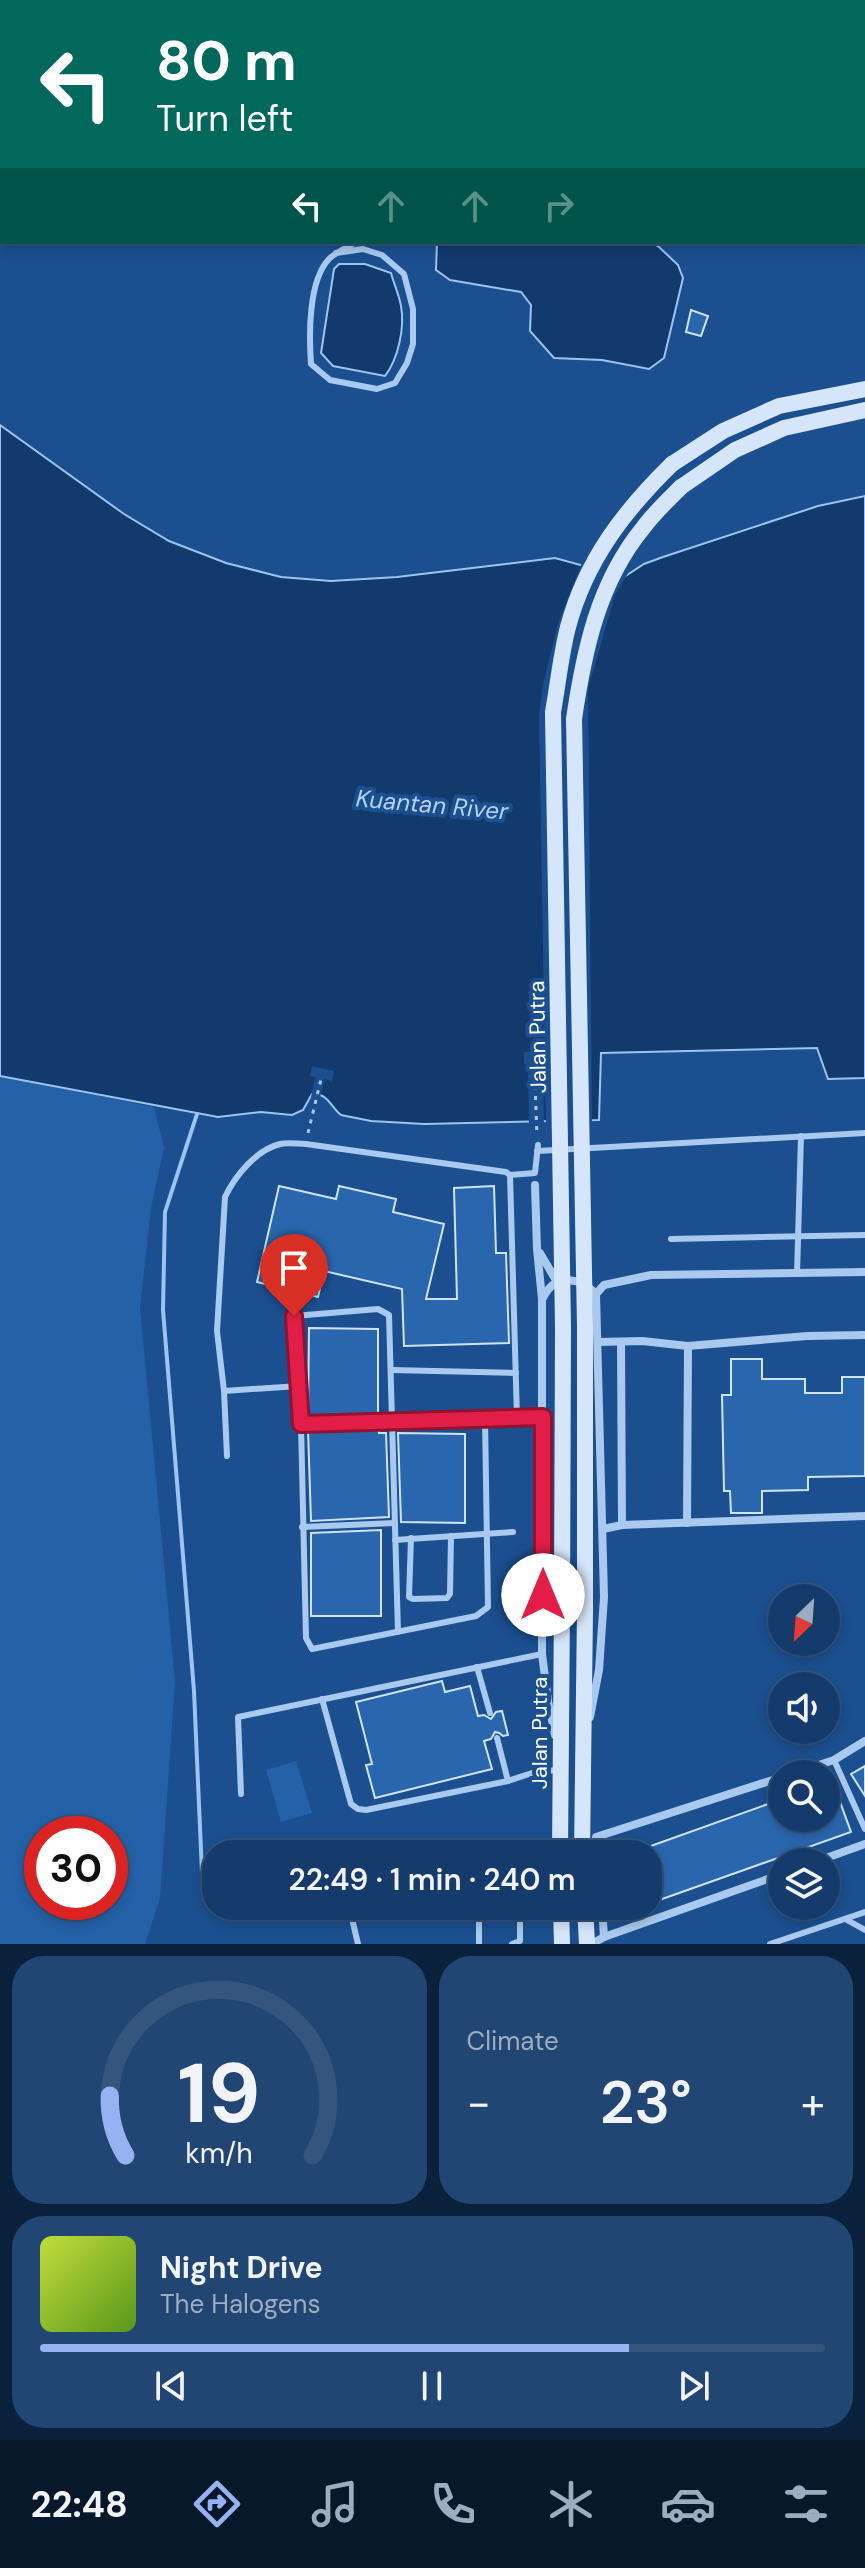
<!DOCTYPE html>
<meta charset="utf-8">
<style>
body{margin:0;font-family:"DM Sans",sans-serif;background:#214673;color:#f1f3f6;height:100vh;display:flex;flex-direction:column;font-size:30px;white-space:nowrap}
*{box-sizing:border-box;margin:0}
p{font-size:26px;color:#9dadc1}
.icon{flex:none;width:44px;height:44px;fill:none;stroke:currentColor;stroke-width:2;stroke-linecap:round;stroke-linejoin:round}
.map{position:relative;height:1944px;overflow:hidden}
.side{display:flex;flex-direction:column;gap:12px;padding:12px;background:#0b203b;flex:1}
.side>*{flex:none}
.hud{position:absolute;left:0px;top:0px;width:866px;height:244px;box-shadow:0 4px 12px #0003,0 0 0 2px #33557e;background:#00695c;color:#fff;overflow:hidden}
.needle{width:52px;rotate:205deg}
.controls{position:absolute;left:768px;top:1584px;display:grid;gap:16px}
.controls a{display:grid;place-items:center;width:72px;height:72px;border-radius:50%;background:#143b6b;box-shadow:0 4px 12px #0003,0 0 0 2px #33557e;font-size:40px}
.speed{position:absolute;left:24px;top:1816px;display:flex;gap:16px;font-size:40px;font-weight:700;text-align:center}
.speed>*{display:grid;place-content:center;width:104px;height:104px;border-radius:50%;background:#143b6b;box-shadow:0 4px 12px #0003,0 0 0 2px #33557e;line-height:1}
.speed .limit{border:12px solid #d22;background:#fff;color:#111}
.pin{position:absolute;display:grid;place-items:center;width:68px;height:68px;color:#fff;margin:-82px -34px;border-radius:50% 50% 50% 0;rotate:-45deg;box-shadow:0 0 8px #0007}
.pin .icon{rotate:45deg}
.me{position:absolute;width:88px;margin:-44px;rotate:0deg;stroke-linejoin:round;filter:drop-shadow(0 0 6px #0008)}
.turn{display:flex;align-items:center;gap:28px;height:168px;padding:0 24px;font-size:36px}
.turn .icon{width:104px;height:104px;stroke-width:2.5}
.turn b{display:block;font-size:56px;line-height:68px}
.lanes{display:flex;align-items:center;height:76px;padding:0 24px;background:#0003;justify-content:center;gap:40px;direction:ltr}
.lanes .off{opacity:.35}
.big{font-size:60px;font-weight:600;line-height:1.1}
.side .widget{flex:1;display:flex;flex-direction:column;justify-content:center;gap:12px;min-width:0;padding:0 28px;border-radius:32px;background:#214673}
.side .dial{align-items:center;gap:0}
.dial svg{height:208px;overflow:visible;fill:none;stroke:#33557e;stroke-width:7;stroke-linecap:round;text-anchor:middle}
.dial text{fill:#f1f3f6;stroke:none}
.song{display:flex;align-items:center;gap:24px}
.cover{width:96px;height:96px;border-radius:12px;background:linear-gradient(135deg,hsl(70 70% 55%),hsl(90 70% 35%))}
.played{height:8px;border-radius:4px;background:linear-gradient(90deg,#95b2f1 75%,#33557e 75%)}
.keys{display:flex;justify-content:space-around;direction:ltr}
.heat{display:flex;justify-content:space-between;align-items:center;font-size:44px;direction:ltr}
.side .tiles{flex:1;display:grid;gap:12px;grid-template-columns:1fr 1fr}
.widget:last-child{grid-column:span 2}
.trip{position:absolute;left:202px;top:1840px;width:460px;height:80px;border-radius:32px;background:#143b6b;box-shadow:0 4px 12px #0003,0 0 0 2px #33557e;font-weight:600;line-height:80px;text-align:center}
.tabs{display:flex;height:128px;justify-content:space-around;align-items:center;background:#08182b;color:#9dadc1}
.tabs .icon{width:56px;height:56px}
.tabs .selected{color:#95b2f1}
.tabs b{font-size:36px;color:#f1f3f6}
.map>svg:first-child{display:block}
.green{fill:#2461a8;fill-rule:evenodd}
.water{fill:#123a6d;stroke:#9cc4f0;stroke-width:2}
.pier{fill:#1b4f8f}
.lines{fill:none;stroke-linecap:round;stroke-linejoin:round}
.stream{stroke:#9cc4f0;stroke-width:4}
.building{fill:#2a66ad;stroke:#cfe3fa;stroke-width:2}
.path{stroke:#a9c9ee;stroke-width:3;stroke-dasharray:4 6;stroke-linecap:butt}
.lane{stroke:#a9c9ee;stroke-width:6}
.street{stroke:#a9c9ee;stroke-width:8}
.secondary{stroke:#d6e6fa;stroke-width:16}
.secondary-bridge{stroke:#d6e6fa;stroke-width:16}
.route-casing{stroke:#92132f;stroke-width:20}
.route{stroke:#e11d48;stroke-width:14}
.labels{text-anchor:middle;stroke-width:8;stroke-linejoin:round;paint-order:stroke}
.street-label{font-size:22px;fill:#fff;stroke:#1b4f8f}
.water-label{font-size:24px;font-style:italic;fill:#b5d3f5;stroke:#1b4f8f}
</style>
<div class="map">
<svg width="865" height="1944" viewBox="0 0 865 1944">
<rect width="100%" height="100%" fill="#1b4f8f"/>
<!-- green -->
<g class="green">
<path d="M0,1076l154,31 10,40 -13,61 -11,100 35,374 -15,216 -15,46h-145zM42,1834h68v68h-68z"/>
<polygon points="296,1761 312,1813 281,1822 266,1770"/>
</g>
<!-- water -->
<g class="water">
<polygon points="437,242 650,242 659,247 678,265 683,278 664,358 649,369 602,360 554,358 530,331 531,305 521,292 450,280 436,270"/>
<path d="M339,264h26l26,9c3,11 8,22 10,33 4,22 -3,53 -16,70l-52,-10 -12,-13 13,-84z"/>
<path d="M0,425l124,89 45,27 57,22 55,14 50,4 66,-4 158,-19 69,19 20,-13 19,-7 155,-51 47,-10v582l-37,1 -11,-31 -216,5 -2,67 -175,4 -53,-3 -30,-6c-11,-9 -13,-22 -29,-21l-9,16 -11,5 -31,-3 -43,5 -218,-41z"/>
</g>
<!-- pier -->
<g class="pier">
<polygon points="583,560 614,572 630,570 615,595 588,689 592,1124 546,1124 539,715 543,685 558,623"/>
<polygon points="542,1051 544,1124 529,1125 528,1066 524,1063 524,1052"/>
<polygon points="312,1066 334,1071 332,1081 324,1079 320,1098 314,1098 309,1108 315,1077 310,1076"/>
</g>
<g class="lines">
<!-- stream -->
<g class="stream">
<polyline points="197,1114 165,1212 163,1310 194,1691 202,1873 210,1891 216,1897"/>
<polyline points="227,1906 233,1910 254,1906"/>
</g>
</g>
<!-- building -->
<g class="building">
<polygon points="691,310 708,316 701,336 686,332"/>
<polygon points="279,1186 336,1199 339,1186 396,1199 393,1212 444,1224 426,1299 457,1299 454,1188 494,1186 496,1253 506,1253 509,1343 404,1346 402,1289 324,1271 318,1297 257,1282"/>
<polygon points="309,1328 378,1329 378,1416 308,1418"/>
<polygon points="731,1359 762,1359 762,1379 805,1379 805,1393 842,1393 842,1377 865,1377 865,1476 808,1477 808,1490 762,1491 762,1513 731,1513 730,1491 724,1491 722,1395 731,1395"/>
<polygon points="378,1428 379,1433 386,1433 389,1517 311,1521 308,1430"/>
<polygon points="398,1433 465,1434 465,1523 401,1522"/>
<polygon points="381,1530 381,1616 311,1616 311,1533"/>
<polygon points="442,1681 445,1692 470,1686 478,1716 484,1715 491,1719 496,1712 502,1711 508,1735 503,1736 499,1733 495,1732 491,1739 484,1741 492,1769 375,1798 366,1765 372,1764 356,1702"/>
<polygon points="865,1766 865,1796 851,1774"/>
<polygon points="828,1769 851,1832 648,1904 648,1847 782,1799 782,1818 826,1818 826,1770"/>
</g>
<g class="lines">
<!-- path -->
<g class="path">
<polyline points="534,1056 537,1136"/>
<polyline points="308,1133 322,1075"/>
</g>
<!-- lane -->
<g class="lane">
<path d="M336,253l27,-4 19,6 22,19 9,35v35l-6,19 -12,20 -18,6 -47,-9 -19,-16c-2,-28 -3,-83 18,-105 7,-7 19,-12 27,-17"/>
<polyline points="537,1151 865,1133"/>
<polyline points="510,1175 535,1173 538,1145"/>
<polyline points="671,1239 865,1235"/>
<polyline points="797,1274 801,1136"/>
<polyline points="391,1370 516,1373"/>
<polyline points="224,1391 299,1386"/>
<polyline points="301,1424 543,1417"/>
<path d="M227,1456l-3,-65 -7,-60 8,-134c10,-21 31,-47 55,-53 8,-2 18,0 26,0l200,28 4,3 7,243"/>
<polyline points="302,1527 395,1523"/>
<polyline points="411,1538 409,1597 413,1599 447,1598 450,1594 451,1536"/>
<polyline points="395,1540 513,1532"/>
<polyline points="398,1632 389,1315 378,1309 294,1316 301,1424 306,1638 312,1649 476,1616 488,1607 485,1419"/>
<polyline points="477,1667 490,1713"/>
<polyline points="322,1699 351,1804 358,1809 366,1810 508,1781 497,1738"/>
<polyline points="834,1760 865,1829"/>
<polyline points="508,1781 535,1772 558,1770"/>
<polyline points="241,1794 238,1717 542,1654"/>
<path d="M375,1854c62,-9 122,-10 185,-9"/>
<polyline points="349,1906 358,1944"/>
<polyline points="479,1906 479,1944"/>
<polyline points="847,1920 865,1930"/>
<polyline points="512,1944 520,1941 520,1906"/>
<polyline points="770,1944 865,1912"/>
</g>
<!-- street -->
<g class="street">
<polyline points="301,2 301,0"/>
<polyline points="535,1185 537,1249 542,1299 542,1654 548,1701 555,1735"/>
<polyline points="540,1253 557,1282"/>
<polyline points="596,1294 604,1285 651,1275 865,1272"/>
<path d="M543,1298c11,-24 36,-22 53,-4l8,303 -5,73 -9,47"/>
<polyline points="598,1342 642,1341 688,1346 807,1336 865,1335"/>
<polyline points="621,1342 622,1525"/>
<polyline points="687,1523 688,1346"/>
<polyline points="603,1529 622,1525 865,1516"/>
<polyline points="791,1774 834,1760 865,1741"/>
<polyline points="597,1854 596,1837 782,1777"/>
<polyline points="815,1862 865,1844"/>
<polyline points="602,1906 604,1937"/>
<polyline points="592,1944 604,1937 782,1874"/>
</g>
<!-- secondary -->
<g class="secondary">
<polyline points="672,464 723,431 779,406 865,389"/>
<polyline points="681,487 735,450 784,428 865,410"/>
<polyline points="560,1854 562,1607"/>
<polyline points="582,1854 585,1610"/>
<polyline points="561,1906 562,1944"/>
<polyline points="585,1906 587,1944"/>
</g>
<!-- secondary-bridge -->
<g class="secondary-bridge">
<path d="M562,1607l1,-280 -10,-615c5,-28 8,-58 15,-85 18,-67 56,-116 104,-163"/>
<path d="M585,1610v-283l-11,-608c10,-68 24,-136 69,-191 11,-15 25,-28 38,-41"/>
</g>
</g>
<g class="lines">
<defs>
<polyline id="route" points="294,1316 301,1424 543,1417 543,1595"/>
</defs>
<!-- route casing -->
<use href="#route" class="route-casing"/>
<!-- route -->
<use href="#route" class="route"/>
</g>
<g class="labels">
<!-- street labels -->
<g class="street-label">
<text transform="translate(537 1037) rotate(-91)" y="8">Jalan Putra</text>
<text transform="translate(539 1733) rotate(-90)" y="8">Jalan Putra</text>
</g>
<!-- water labels -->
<g class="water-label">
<text transform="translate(432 805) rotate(5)" y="8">Kuantan River</text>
</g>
</g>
</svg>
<div class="controls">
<a><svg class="needle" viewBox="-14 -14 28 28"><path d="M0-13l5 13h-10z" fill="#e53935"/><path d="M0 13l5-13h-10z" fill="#9dadc1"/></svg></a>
<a><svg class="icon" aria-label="sound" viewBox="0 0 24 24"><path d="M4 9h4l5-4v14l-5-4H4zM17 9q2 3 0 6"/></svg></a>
<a><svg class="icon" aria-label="search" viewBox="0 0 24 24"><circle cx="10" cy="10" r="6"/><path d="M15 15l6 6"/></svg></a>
<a><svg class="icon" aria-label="layers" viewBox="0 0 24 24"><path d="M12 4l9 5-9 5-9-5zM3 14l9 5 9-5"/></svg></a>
</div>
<div class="speed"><div class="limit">30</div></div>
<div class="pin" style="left:294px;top:1316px;background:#d93025"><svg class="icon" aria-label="arrive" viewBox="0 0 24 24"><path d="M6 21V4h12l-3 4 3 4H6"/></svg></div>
<svg class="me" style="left:543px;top:1595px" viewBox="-20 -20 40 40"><circle r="19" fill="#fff"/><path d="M0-13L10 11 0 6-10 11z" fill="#e11d48"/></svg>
<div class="trip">22:49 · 1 min · 240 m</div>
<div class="hud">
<div class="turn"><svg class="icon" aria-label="left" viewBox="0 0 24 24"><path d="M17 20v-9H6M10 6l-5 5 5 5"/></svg><div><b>80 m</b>Turn left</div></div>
<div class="lanes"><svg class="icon" aria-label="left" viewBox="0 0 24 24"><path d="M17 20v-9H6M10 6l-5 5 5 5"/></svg><svg class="icon off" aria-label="ahead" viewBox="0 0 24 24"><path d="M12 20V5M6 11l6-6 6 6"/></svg><svg class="icon off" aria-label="ahead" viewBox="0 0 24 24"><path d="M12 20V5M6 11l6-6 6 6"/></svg><svg class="icon off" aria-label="right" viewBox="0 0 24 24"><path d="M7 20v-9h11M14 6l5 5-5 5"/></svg></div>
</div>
</div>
<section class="side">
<div class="tiles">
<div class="widget dial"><svg viewBox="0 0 100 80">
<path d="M14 69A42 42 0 1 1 86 69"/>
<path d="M14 69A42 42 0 0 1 8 46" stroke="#95b2f1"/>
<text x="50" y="56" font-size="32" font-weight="700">19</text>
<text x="50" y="72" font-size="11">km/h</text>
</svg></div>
<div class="widget"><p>Climate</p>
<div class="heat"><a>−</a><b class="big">23°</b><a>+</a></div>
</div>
<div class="widget">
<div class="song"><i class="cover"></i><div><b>Night Drive</b><p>The Halogens</p></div></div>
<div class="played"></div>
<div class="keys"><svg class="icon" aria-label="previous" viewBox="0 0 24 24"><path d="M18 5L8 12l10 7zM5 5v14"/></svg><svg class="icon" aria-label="pause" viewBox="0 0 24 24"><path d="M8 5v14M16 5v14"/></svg><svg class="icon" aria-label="next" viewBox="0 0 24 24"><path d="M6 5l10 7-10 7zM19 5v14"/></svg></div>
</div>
</div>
</section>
<nav class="tabs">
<b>22:48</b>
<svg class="icon selected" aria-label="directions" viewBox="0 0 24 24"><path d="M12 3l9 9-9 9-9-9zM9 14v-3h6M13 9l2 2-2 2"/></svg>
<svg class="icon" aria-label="music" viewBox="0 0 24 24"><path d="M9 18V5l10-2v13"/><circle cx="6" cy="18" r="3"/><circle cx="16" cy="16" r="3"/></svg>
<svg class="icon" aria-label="phone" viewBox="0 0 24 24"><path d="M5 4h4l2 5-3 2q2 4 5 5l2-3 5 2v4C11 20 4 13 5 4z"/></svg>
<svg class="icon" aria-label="climate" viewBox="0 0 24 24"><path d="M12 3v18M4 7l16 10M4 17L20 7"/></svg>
<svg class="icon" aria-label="car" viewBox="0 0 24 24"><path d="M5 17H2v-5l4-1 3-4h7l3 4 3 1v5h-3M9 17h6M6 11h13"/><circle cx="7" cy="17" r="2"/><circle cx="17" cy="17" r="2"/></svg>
<svg class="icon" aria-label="filters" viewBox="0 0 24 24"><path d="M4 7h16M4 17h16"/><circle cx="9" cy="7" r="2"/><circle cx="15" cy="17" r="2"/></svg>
</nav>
